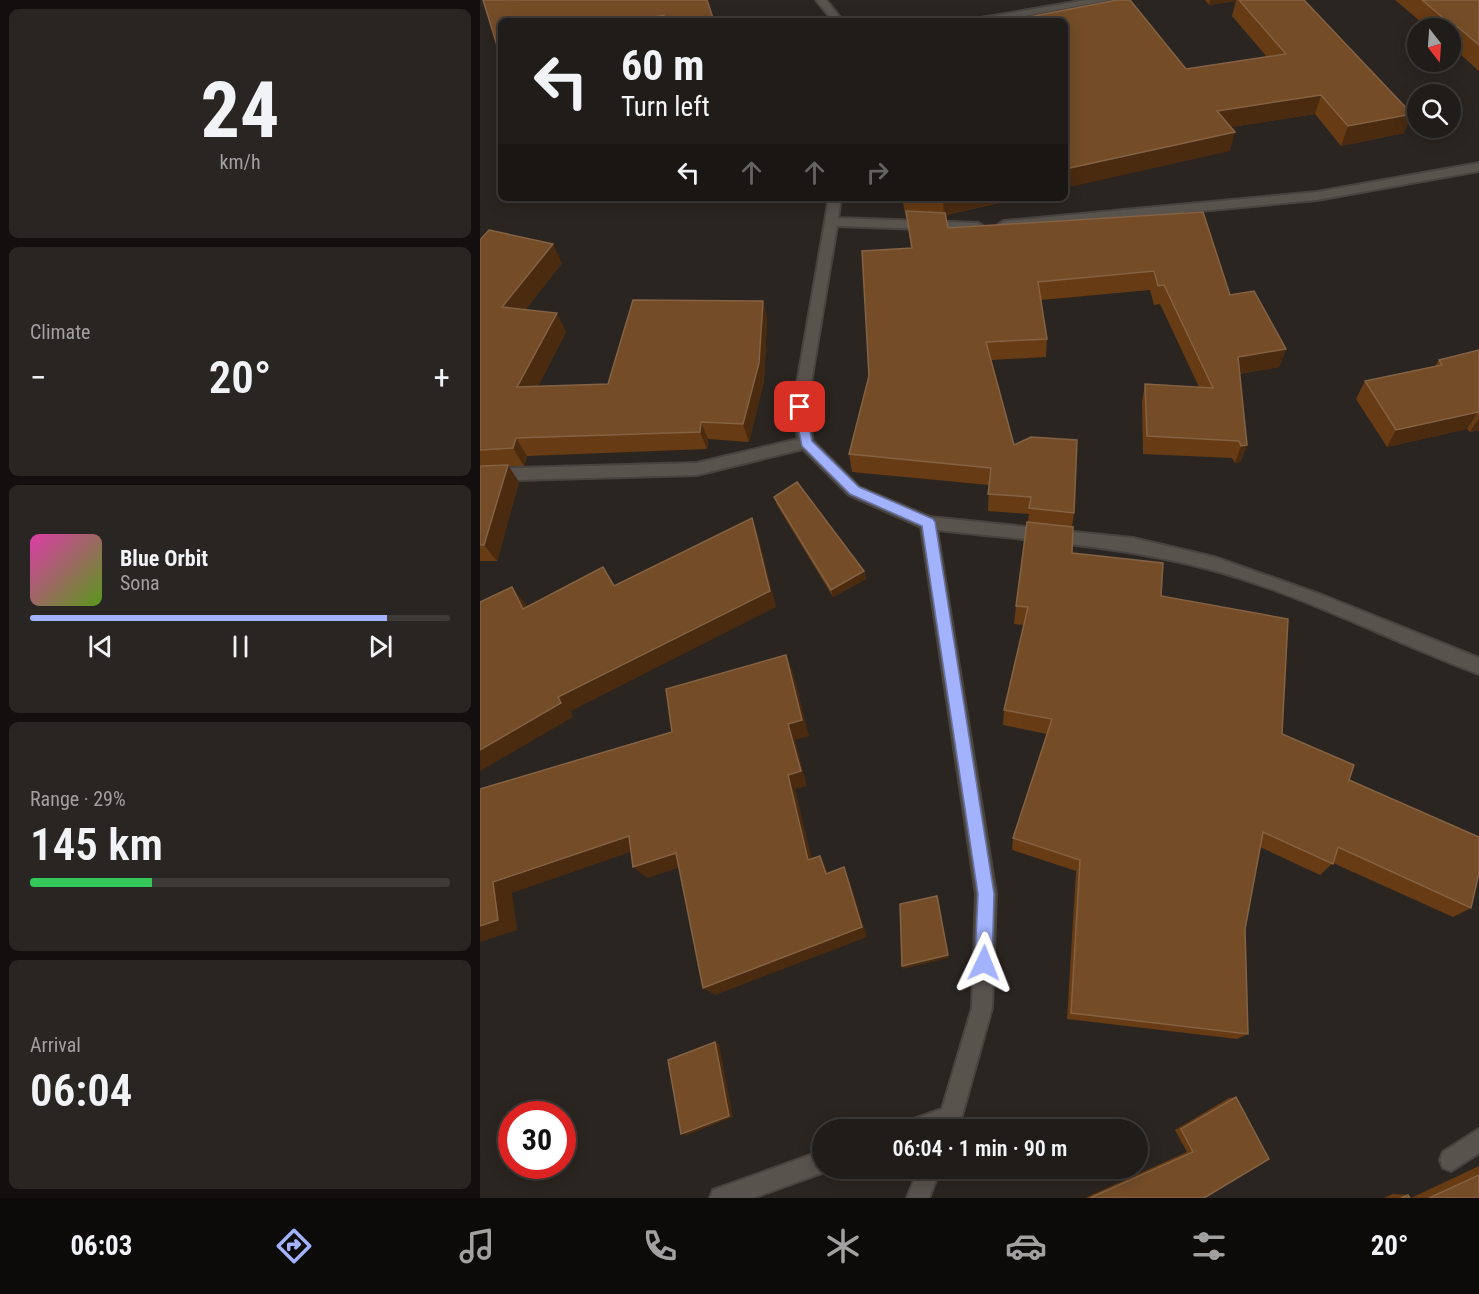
<!DOCTYPE html>
<meta charset="utf-8">
<style>
body{margin:0;font-family:"Roboto Condensed",sans-serif;background:#282522;color:#f1f3f6;height:100vh;display:flex;flex-direction:column;font-size:22px;white-space:nowrap}
*{box-sizing:border-box;margin:0}
p{font-size:20px;color:#a2a1a2}
.icon{flex:none;width:33px;height:33px;fill:none;stroke:currentColor;stroke-width:2;stroke-linecap:round;stroke-linejoin:round}
.map{position:relative;flex:1;overflow:hidden}
.details{display:flex;flex-direction:column;gap:9px;padding:9px;background:#120f0e;width:480px}
.details>*{flex:none}
.top-card{position:absolute;left:18px;top:18px;width:570px;height:183px;border-radius:9px;box-shadow:0 3px 15px #0003,0 0 0 2px #3d3a38;background:#201c19;color:#f1f3f6;overflow:hidden}
.needle{width:39px;rotate:163deg}
.controls{position:absolute;left:927px;top:18px;display:grid;gap:12px}
.controls a{display:grid;place-items:center;width:54px;height:54px;border-radius:50%;background:#201c19;box-shadow:0 3px 15px #0003,0 0 0 2px #3d3a38;font-size:30px}
.speed{position:absolute;left:18px;top:1101px;display:flex;gap:12px;font-size:30px;font-weight:700;text-align:center}
.speed>*{display:grid;place-content:center;width:78px;height:78px;border-radius:50%;background:#201c19;box-shadow:0 3px 15px #0003,0 0 0 2px #3d3a38;line-height:1}
.speed .limit{border:9px solid #d22;background:#fff;color:#111}
.pin{position:absolute;display:grid;place-items:center;width:51px;height:51px;color:#fff;margin:-26px;border-radius:12px;box-shadow:0 3px 9px #0006}
.me{position:absolute;width:66px;margin:-33px;rotate:2deg;stroke-linejoin:round;filter:drop-shadow(0 0 4px #0008)}
.turn{display:flex;align-items:center;gap:21px;height:126px;padding:0 24px;font-size:27px}
.turn .icon{width:78px;height:78px;stroke-width:2.5}
.turn b{display:block;font-size:42px;line-height:51px}
.lanes{display:flex;align-items:center;height:57px;padding:0 24px;background:#0003;justify-content:center;gap:30px;direction:ltr}
.lanes .off{opacity:.35}
.big{font-size:45px;font-weight:600;line-height:1.1}
.details .tile{flex:1;display:flex;flex-direction:column;justify-content:center;gap:9px;min-width:0;padding:0 21px;border-radius:9px;background:#282522}
.details .dial{align-items:center;gap:0}
.dial b{font-size:78px;line-height:1}
.song{display:flex;align-items:center;gap:18px}
.cover{width:72px;height:72px;border-radius:9px;background:linear-gradient(135deg,hsl(320 70% 55%),hsl(90 70% 35%))}
.played{height:6px;border-radius:3px;background:linear-gradient(90deg,#a2b2fd 85%,#3d3a38 85%)}
.keys{display:flex;justify-content:space-around;direction:ltr}
.heat{display:flex;justify-content:space-between;align-items:center;font-size:33px;direction:ltr}
.charge{height:9px;border-radius:4px;background:linear-gradient(90deg,#34c759 29%,#3d3a38 0)}
.trip{position:absolute;left:332px;top:1119px;width:336px;height:60px;border-radius:30px;background:#201c19;box-shadow:0 3px 15px #0003,0 0 0 2px #3d3a38;font-weight:600;line-height:60px;text-align:center}
.dock{display:flex;height:96px;justify-content:space-around;align-items:center;background:#0d0b0a;color:#a2a1a2}
.dock .icon{width:42px;height:42px}
.dock .active{color:#a2b2fd}
.dock b{font-size:27px;color:#f1f3f6}
main{display:flex;flex:1;min-height:0}
.map>svg:first-child{display:block}
.lines{fill:none;stroke-linecap:round;stroke-linejoin:round}
.minor-casing{stroke:#48433f;stroke-width:4}
.minor{fill:#59534e;fill-rule:evenodd}
.wall{fill:#673b13}
.shaded-wall{fill:#4a2b10}
.building{fill:#744c28;stroke:#846243;stroke-width:1.5}
.route{fill:#a2b2fd;stroke:#6974a4;stroke-width:1.5}
</style>
<main>
<section class="details">
<div class="tile dial"><b>24</b><p>km/h</p></div>
<div class="tile"><p>Climate</p>
<div class="heat"><a>−</a><b class="big">20°</b><a>+</a></div>
</div>
<div class="tile">
<div class="song"><i class="cover"></i><div><b>Blue Orbit</b><p>Sona</p></div></div>
<div class="played"></div>
<div class="keys"><svg class="icon" aria-label="previous" viewBox="0 0 24 24"><path d="M18 5L8 12l10 7zM5 5v14"/></svg><svg class="icon" aria-label="pause" viewBox="0 0 24 24"><path d="M8 5v14M16 5v14"/></svg><svg class="icon" aria-label="next" viewBox="0 0 24 24"><path d="M6 5l10 7-10 7zM19 5v14"/></svg></div>
</div>
<div class="tile"><p>Range · 29%</p><b class="big">145 km</b><div class="charge"></div></div>
<div class="tile"><p>Arrival</p><b class="big">06:04</b></div>
</section>
<div class="map">
<svg width="999" height="1198" viewBox="0 0 999 1198">
<rect width="100%" height="100%" fill="#2b2521"/>
<g class="lines">
<defs>
<g id="minor">
<polygon points="336,0 346,0 363,21 353,21"/>
<polygon points="606,0 629,0 519,21 496,21 501,18"/>
<polygon points="999,163 999,171 837,200 524,229 518,225 524,221 837,192"/>
<path d="M349,198h12l-3,20 140,5 6,4 -6,4 -141,-5 -30,181 6,34 46,46 71,30 203,21 81,19 108,38 157,63v16c-89,-33 -175,-79 -267,-104 -90,-24 -183,-30 -275,-40l59,364 -4,114 -34,122h-55l3,-8 36,-13 30,-101 4,-114 -55,-367 -72,-32 -46,-46 -106,26 -217,6v-12l217,-6 101,-24 -5,-32z"/>
<polygon points="999,1129 999,1153 971,1171 963,1168 960,1160 963,1152"/>
<polygon points="342,1151 342,1168 350,1170 273,1198 230,1198 233,1190"/>
<polygon points="439,1168 461,1168 449,1198 427,1198"/>
</g>
</defs>
<!-- minor casing -->
<use href="#minor" class="minor-casing"/>
<!-- minor -->
<use href="#minor" class="minor"/>
</g>
<!-- wall -->
<g class="wall">
<polygon points="725,0 824,0 924,133 861,146 835,114 751,127 750,151 706,69 787,57 752,16 756,1 729,5"/>
<polygon points="915,0 999,0 999,71 970,45 970,28 948,28"/>
<polygon points="422,198 541,198 466,215 468,228 723,212 750,295 806,349 799,367 759,374 767,445 760,462 755,463 752,458 663,454 662,402 665,384 719,387 680,304 674,305 670,290 561,300 567,339 566,357 511,360 534,445 594,513 592,527 592,553 681,596 802,734 869,780 991,908 973,917 853,863 840,875 780,847 765,929 768,1034 757,1039 587,1019 596,871 532,850 533,838 567,734 523,725 524,710 544,625 534,624 536,606 549,514 508,511 509,485 372,472 369,454 431,248 427,218 426,218"/>
<polygon points="0,240 82,263 45,310 86,332 58,386 128,384 283,301 287,319 284,381 269,442 228,439 227,449 47,456 44,466 28,466 39,482 17,561 0,561"/>
<polygon points="999,350 999,430 990,432 987,429 907,447 876,399 885,381 955,366 959,360"/>
<polygon points="294,497 384,571 386,579 353,597 297,505"/>
<polygon points="756,1097 724,1198 605,1198 707,1152 695,1130 749,1098"/>
<polygon points="999,1166 999,1198 931,1198"/>
<polygon points="913,1194 928,1195 930,1198 904,1198"/>
</g>
<!-- shaded-wall -->
<g class="shaded-wall">
<polygon points="730,0 756,0 756,1 729,5"/>
<polygon points="184,15 185,21 148,21"/>
<polygon points="978,27 971,45 970,38 975,28"/>
<polygon points="841,95 835,114 733,130 737,111"/>
<polygon points="932,114 924,133 861,146 868,126"/>
<polygon points="755,132 750,151 585,188 585,169"/>
<polygon points="463,198 541,198 464,215"/>
<polygon points="73,244 82,263 32,326 22,307"/>
<polygon points="283,301 287,319 284,381 269,442 263,424"/>
<polygon points="77,313 86,332 48,405 37,387"/>
<polygon points="806,349 799,367 752,375 758,357"/>
<polygon points="998,412 987,429 907,447 916,430"/>
<polygon points="999,418 999,430 990,432"/>
<polygon points="221,422 228,439 227,449 220,432"/>
<polygon points="36,438 47,456 44,466 33,448"/>
<polygon points="767,445 760,462 755,463 761,446"/>
<polygon points="28,465 39,482 17,561 4,545"/>
<polygon points="272,518 278,535 296,607 91,711 93,717 0,771 0,750 78,697"/>
<polygon points="384,571 386,579 353,597 351,590"/>
<polygon points="32,587 45,603 56,625 43,609"/>
<polygon points="306,655 313,672 329,736 315,740 327,786 315,789 335,872 328,860 308,775 308,724"/>
<polygon points="149,836 162,848 32,893 37,930 0,942 0,926 13,882"/>
<polygon points="196,853 207,865 167,878 153,867"/>
<polygon points="340,856 346,868 352,885 346,874"/>
<polygon points="364,867 369,879 387,937 235,995 223,988"/>
<polygon points="468,955 468,958 423,969 422,966"/>
<polygon points="235,1042 239,1044 253,1117 207,1135 201,1134"/>
</g>
<!-- building -->
<g class="building">
<polygon points="3,0 227,0 234,21 185,21 184,15 148,21 21,21 21,58"/>
<polygon points="637,0 650,0 706,69 806,54 759,0 824,0 932,114 868,126 841,95 737,111 755,132 585,169 585,21 529,21"/>
<polygon points="942,0 999,0 999,45 978,27 975,28"/>
<polygon points="424,198 463,198 464,200 424,199"/>
<polygon points="426,211 465,213 468,228 723,212 750,295 774,291 806,349 758,357 767,445 761,446 759,441 667,436 665,384 733,388 684,285 678,286 674,271 558,282 567,339 506,342 534,445 551,437 597,440 594,513 549,508 551,497 508,494 511,468 369,454 389,376 382,251 432,248"/>
<polygon points="9,230 73,244 22,307 77,313 37,387 128,384 153,300 283,301 279,363 263,424 221,422 220,432 36,438 33,448 0,450 0,240"/>
<polygon points="999,350 999,413 998,412 916,430 885,381 962,365 959,360"/>
<polygon points="28,465 4,545 0,545 0,466"/>
<polygon points="317,482 384,571 351,590 294,497"/>
<polygon points="272,518 290,591 78,697 81,703 0,750 0,602 32,587 43,609 123,567 134,586"/>
<polygon points="547,522 593,527 592,553 683,563 681,596 808,619 802,734 874,765 869,780 999,837 999,873 991,908 858,847 853,864 783,832 765,929 768,1034 591,1013 600,860 533,838 572,719 524,710 548,607 536,606"/>
<polygon points="306,655 322,720 308,724 321,771 308,775 328,860 340,856 346,874 364,867 382,927 223,988 196,853 153,867 149,836 13,882 18,920 0,926 0,789 192,732 186,689"/>
<polygon points="457,896 468,955 422,966 420,904"/>
<polygon points="235,1042 249,1116 201,1134 188,1060"/>
<polygon points="756,1097 789,1159 724,1198 610,1198 713,1152 701,1129"/>
<polygon points="999,1175 999,1198 949,1198"/>
<polygon points="928,1195 930,1198 921,1198"/>
</g>
<!-- route -->
<polygon class="route" points="320,402 325,407 332,441 379,487 453,519 455,522 514,894 512,963 509,968 504,971 498,968 495,963 498,894 442,526 370,494 322,446 314,407"/>
</svg>
<div class="controls">
<a><svg class="needle" viewBox="-14 -14 28 28"><path d="M0-13l5 13h-10z" fill="#e53935"/><path d="M0 13l5-13h-10z" fill="#a2a1a2"/></svg></a>
<a><svg class="icon" aria-label="search" viewBox="0 0 24 24"><circle cx="10" cy="10" r="6"/><path d="M15 15l6 6"/></svg></a>
</div>
<div class="speed"><div class="limit">30</div></div>
<div class="pin" style="left:320px;top:407px;background:#d93025"><svg class="icon" aria-label="arrive" viewBox="0 0 24 24"><path d="M6 21V4h12l-3 4 3 4H6"/></svg></div>
<svg class="me" style="left:504px;top:963px" viewBox="-20 -20 40 40"><path d="M0-17L14 15 0 8-14 15z" fill="#a2b2fd" stroke="#fff" stroke-width="4"/></svg>
<div class="trip">06:04 · 1 min · 90 m</div>
<div class="top-card">
<div class="turn"><svg class="icon" aria-label="left" viewBox="0 0 24 24"><path d="M17 20v-9H6M10 6l-5 5 5 5"/></svg><div><b>60 m</b>Turn left</div></div>
<div class="lanes"><svg class="icon" aria-label="left" viewBox="0 0 24 24"><path d="M17 20v-9H6M10 6l-5 5 5 5"/></svg><svg class="icon off" aria-label="ahead" viewBox="0 0 24 24"><path d="M12 20V5M6 11l6-6 6 6"/></svg><svg class="icon off" aria-label="ahead" viewBox="0 0 24 24"><path d="M12 20V5M6 11l6-6 6 6"/></svg><svg class="icon off" aria-label="right" viewBox="0 0 24 24"><path d="M7 20v-9h11M14 6l5 5-5 5"/></svg></div>
</div>
</div>
</main>
<nav class="dock">
<b>06:03</b>
<svg class="icon active" aria-label="directions" viewBox="0 0 24 24"><path d="M12 3l9 9-9 9-9-9zM9 14v-3h6M13 9l2 2-2 2"/></svg>
<svg class="icon" aria-label="music" viewBox="0 0 24 24"><path d="M9 18V5l10-2v13"/><circle cx="6" cy="18" r="3"/><circle cx="16" cy="16" r="3"/></svg>
<svg class="icon" aria-label="phone" viewBox="0 0 24 24"><path d="M5 4h4l2 5-3 2q2 4 5 5l2-3 5 2v4C11 20 4 13 5 4z"/></svg>
<svg class="icon" aria-label="climate" viewBox="0 0 24 24"><path d="M12 3v18M4 7l16 10M4 17L20 7"/></svg>
<svg class="icon" aria-label="car" viewBox="0 0 24 24"><path d="M5 17H2v-5l4-1 3-4h7l3 4 3 1v5h-3M9 17h6M6 11h13"/><circle cx="7" cy="17" r="2"/><circle cx="17" cy="17" r="2"/></svg>
<svg class="icon" aria-label="filters" viewBox="0 0 24 24"><path d="M4 7h16M4 17h16"/><circle cx="9" cy="7" r="2"/><circle cx="15" cy="17" r="2"/></svg>
<b>20°</b>
</nav>
